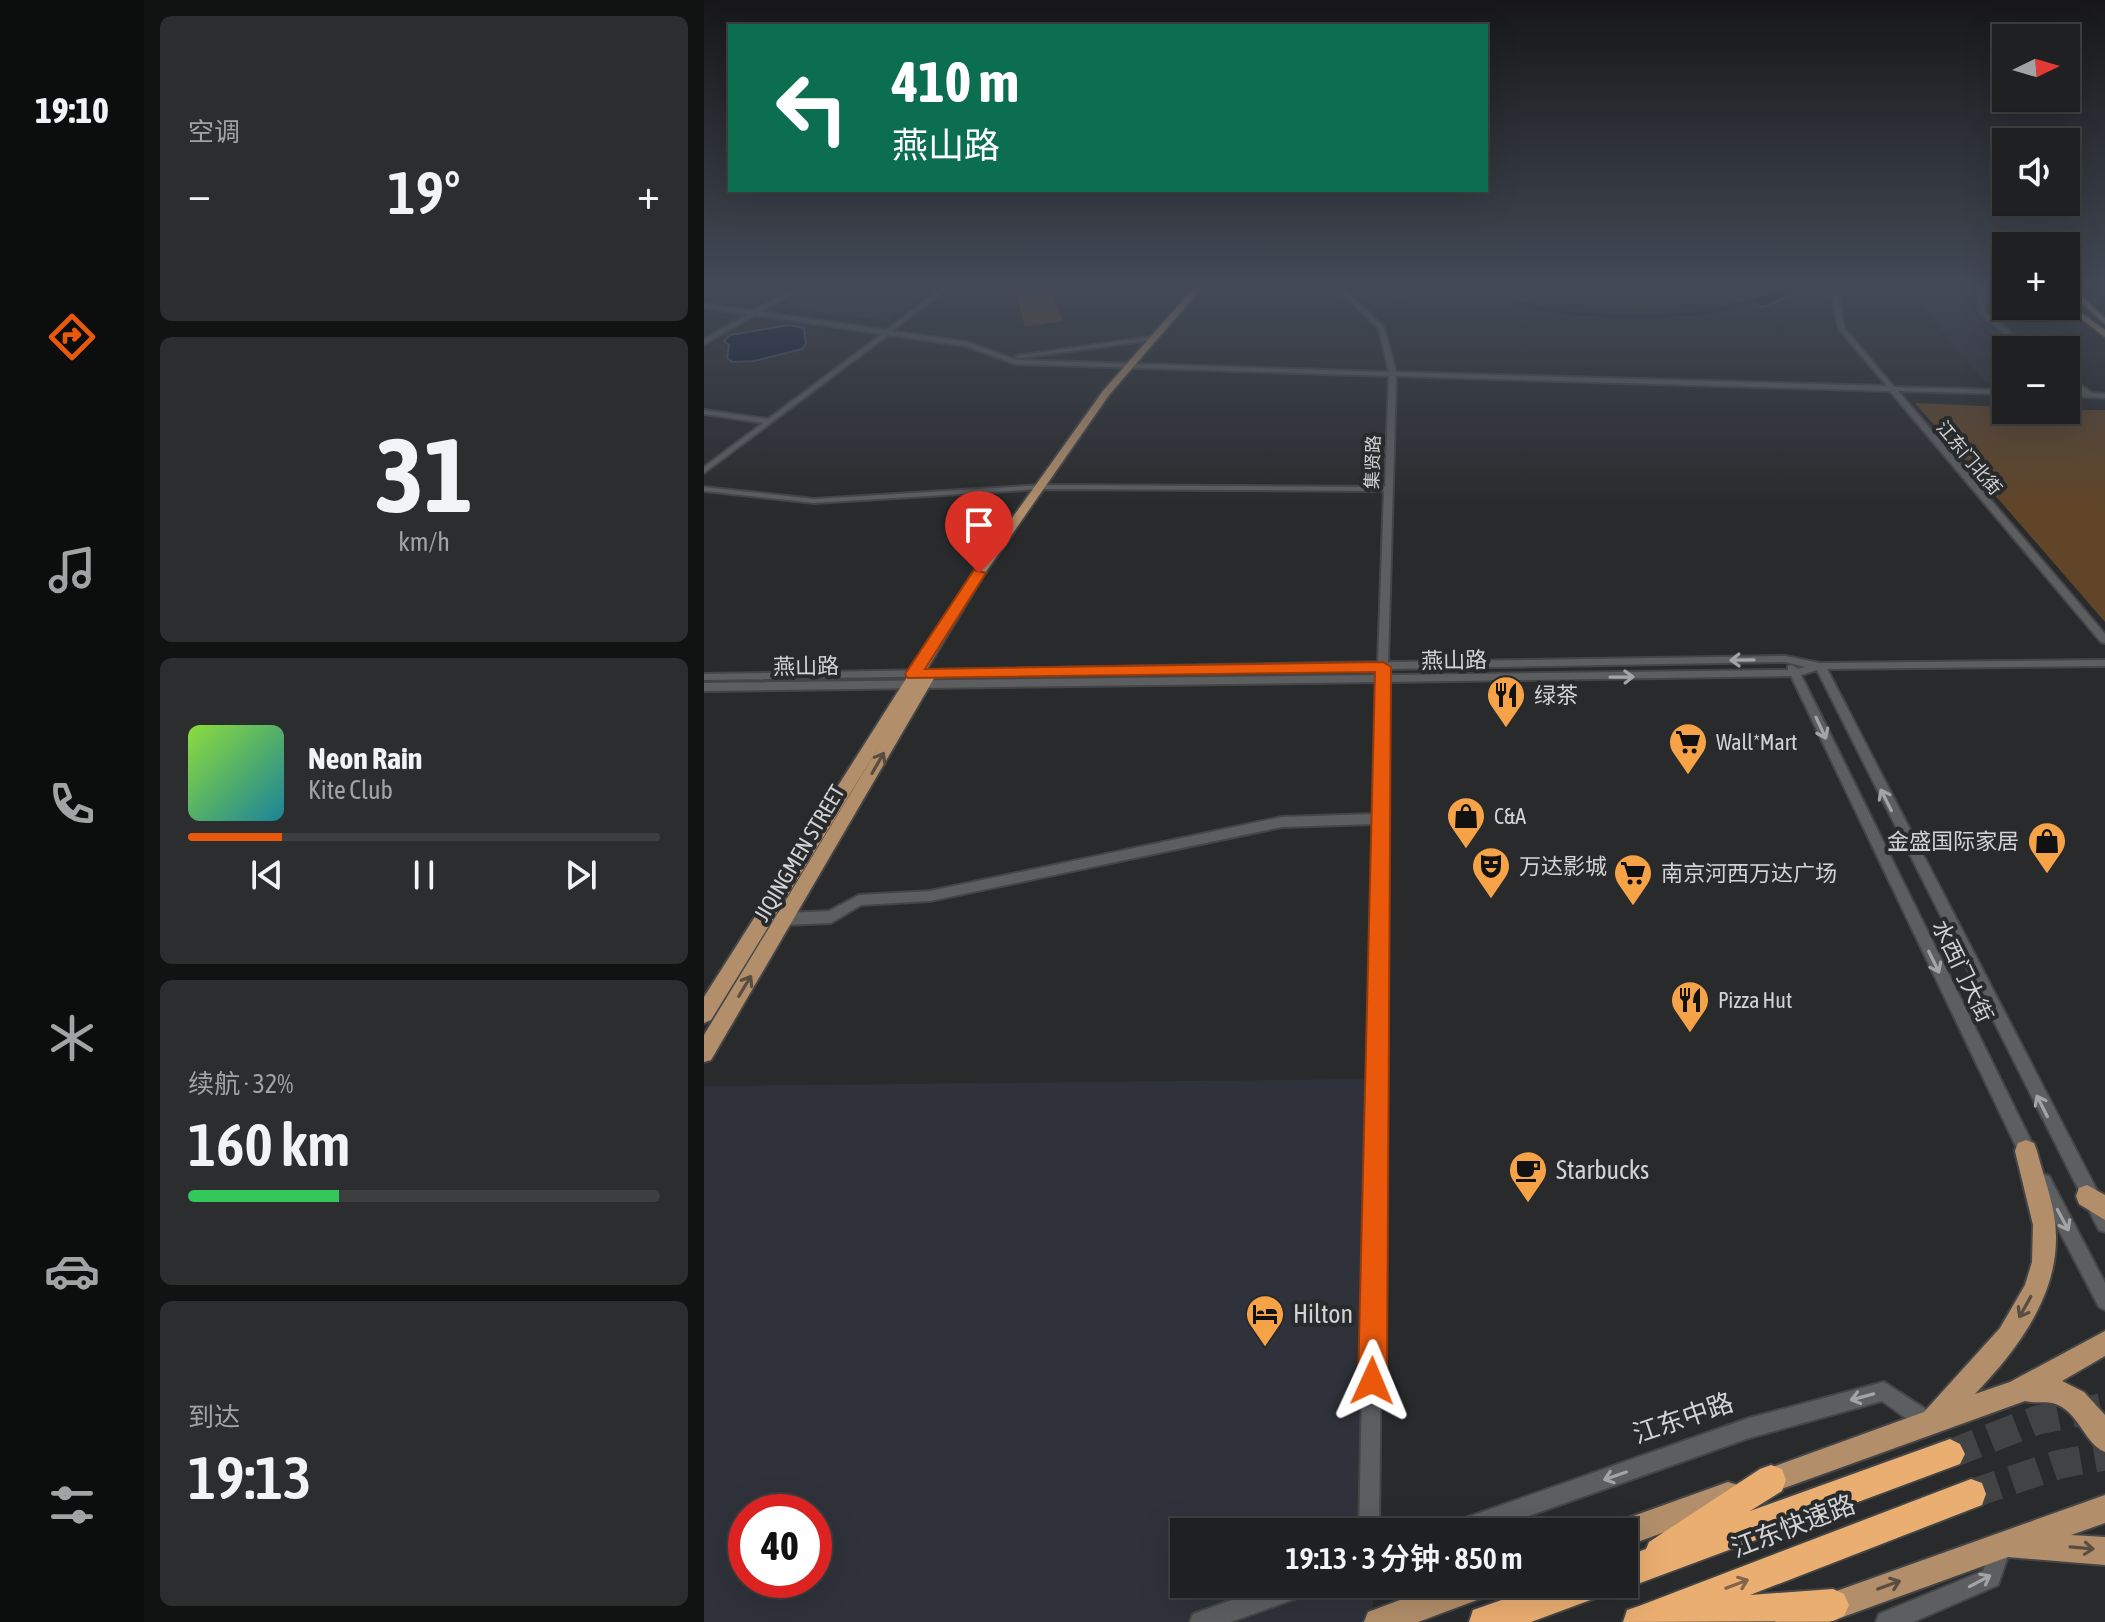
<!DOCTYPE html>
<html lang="zh">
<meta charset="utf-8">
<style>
body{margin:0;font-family:"Asap Condensed","Noto Sans SC",sans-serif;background:#2c2d2e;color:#f1f3f6;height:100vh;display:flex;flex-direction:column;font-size:30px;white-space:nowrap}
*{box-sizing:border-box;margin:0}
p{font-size:26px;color:#a1a3a5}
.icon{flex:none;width:44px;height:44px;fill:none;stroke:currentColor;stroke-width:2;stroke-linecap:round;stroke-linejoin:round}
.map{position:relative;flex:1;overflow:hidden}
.panel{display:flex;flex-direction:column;gap:16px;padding:16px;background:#111212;width:560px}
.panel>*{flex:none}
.top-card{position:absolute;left:24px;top:24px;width:760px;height:168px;border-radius:0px;box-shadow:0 8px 32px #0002,0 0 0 2px #3c3e3f;background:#0b6e4f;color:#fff;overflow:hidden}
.needle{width:52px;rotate:85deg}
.tools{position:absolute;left:1288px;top:24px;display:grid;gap:16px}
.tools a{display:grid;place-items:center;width:88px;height:88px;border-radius:0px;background:#1f2021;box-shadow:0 8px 32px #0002,0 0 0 2px #3c3e3f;font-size:40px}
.speed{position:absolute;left:24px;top:1494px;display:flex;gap:16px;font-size:40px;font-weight:700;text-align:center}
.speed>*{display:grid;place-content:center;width:104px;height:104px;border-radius:50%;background:#1f2021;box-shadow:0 8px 32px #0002,0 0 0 2px #3c3e3f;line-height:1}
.speed .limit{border:12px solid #d22;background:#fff;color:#111}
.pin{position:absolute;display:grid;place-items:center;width:68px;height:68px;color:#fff;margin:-82px -34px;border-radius:50% 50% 50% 0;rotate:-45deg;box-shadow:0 0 8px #0007}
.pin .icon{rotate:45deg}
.me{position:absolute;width:88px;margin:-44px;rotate:1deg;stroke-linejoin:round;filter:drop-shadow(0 0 6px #0008)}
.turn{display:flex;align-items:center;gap:28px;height:168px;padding:0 32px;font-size:36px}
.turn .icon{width:104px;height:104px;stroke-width:2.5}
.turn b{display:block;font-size:56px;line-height:68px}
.big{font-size:60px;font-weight:600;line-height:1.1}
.panel .tile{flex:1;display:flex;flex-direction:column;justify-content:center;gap:12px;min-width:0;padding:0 28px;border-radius:12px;background:#2c2d2e}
.panel .dial{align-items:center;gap:0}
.dial b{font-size:104px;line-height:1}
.song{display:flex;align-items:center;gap:24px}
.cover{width:96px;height:96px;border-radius:12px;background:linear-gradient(135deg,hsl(90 70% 55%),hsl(190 70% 35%))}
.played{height:8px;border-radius:4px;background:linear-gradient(90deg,#ea580c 20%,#3c3e3f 20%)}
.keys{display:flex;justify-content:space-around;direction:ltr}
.heat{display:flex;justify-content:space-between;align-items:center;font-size:44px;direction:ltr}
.charge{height:12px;border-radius:6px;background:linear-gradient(90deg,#34c759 32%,#3c3e3f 0)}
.trip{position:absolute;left:466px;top:1518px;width:468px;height:80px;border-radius:0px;background:#1f2021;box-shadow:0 8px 32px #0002,0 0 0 2px #3c3e3f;font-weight:600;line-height:80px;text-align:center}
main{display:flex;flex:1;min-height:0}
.dock{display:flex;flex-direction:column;width:144px;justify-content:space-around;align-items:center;background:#0c0d0d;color:#a1a3a5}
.dock .icon{width:56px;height:56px}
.dock .current{color:#ea580c}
.dock b{font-size:36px;color:#f1f3f6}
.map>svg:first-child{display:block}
.built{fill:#2f323a;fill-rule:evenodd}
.green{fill:#604528}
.water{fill:#0a1331;stroke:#464d62;stroke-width:2}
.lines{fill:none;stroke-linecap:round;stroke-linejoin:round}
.canal{fill:#0a1331;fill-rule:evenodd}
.highway-tunnel{stroke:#424345;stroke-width:29;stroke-dasharray:29 14;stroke-linecap:butt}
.minor-casing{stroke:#444547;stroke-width:4}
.major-casing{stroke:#444547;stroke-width:4}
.highway-casing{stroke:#444547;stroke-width:4}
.minor{fill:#5d5e60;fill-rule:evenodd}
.major{fill:#b28e6a;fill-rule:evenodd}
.highway{fill:#eaae71;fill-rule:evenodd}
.oneway{stroke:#a3a4a6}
.oneway2{stroke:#594d42}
.oneway3{stroke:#80654b}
.route{fill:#ea580c;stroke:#983908;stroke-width:2}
.labels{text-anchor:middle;stroke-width:8;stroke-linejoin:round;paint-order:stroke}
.far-street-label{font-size:18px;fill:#d2d3d4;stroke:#292a2c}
.street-label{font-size:22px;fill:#d2d3d4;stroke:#292a2c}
.poi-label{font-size:22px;fill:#d2d3d4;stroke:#292a2c;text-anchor:start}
.near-poi-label{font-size:26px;fill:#d2d3d4;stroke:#292a2c;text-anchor:start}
.near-street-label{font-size:26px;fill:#d2d3d4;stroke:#292a2c}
</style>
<main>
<nav class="dock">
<b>19:10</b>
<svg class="icon current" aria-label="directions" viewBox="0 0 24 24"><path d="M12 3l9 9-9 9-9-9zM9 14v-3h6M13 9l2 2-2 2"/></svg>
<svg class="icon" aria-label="music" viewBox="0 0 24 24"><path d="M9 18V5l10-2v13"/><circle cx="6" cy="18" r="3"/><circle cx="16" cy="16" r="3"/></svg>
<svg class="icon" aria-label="phone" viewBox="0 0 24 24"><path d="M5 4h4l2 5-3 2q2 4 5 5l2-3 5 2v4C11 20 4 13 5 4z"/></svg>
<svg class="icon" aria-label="climate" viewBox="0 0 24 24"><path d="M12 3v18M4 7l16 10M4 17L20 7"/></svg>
<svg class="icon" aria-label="car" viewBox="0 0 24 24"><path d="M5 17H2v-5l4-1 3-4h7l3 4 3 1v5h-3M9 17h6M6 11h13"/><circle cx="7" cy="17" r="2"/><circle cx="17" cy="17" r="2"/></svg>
<svg class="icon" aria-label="filters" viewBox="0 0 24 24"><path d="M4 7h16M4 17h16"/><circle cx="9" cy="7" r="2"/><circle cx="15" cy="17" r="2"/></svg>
</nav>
<section class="panel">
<div class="tile"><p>空调</p>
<div class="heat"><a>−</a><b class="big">19°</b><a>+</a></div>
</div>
<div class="tile dial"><b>31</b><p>km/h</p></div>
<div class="tile">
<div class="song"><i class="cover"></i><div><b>Neon Rain</b><p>Kite Club</p></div></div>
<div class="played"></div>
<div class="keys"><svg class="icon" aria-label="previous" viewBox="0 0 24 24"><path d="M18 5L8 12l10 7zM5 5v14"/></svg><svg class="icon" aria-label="pause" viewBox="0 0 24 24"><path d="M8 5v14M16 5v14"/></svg><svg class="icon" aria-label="next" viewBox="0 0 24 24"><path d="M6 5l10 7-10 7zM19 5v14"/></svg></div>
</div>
<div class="tile"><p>续航 · 32%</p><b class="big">160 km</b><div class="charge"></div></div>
<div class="tile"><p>到达</p><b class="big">19:13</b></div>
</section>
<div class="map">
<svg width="1401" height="1622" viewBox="0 0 1401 1622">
<rect width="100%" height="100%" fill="#292a2c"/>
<!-- built -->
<g class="built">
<polygon points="116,284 235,284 184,321 76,307"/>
<polygon points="637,284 728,284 680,306 670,306"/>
<polygon points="1217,285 1272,294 1274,314 1320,350 1302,350 1302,383 1281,382 1221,310"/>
<path d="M674,1079l-4,453h-190v52h189v38h-669v-536zM42,1512h68v68h-68z"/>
</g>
<!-- green -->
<g class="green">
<polygon points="346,290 359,321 321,327 313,295"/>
<polygon points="1211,403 1302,407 1302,410 1401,410 1401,622"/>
</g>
<!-- water -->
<g class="water">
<polygon points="1076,284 1110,284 1060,307 1051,305 1047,299"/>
<polygon points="85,325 100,328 102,343 98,349 50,361 28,362 23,358 25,345 20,341 26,335"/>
</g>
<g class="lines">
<!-- canal -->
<path class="canal" d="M1089,284h7c-62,37 -164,39 -234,30 -18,-2 -38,-4 -54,-11l3,-2c93,20 189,21 278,-17z"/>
<!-- highway-tunnel -->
<g class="highway-tunnel">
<polyline points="1246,1454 1333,1420 1401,1407"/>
<polyline points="1267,1494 1356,1464 1401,1456"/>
</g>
<defs>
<g id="minor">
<path d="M97,284h7l-48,28 126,18 62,-46h6l-62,47 75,11 49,18 373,12 -10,-43 -35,-34 -17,-11h7l14,9 36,34 12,45 491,14 -49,-58 -6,-36 2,-8h6l-2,8 6,36 50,59 112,3v4l-108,-3 207,243v9l-4,-1 -211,-251 -494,-15 -8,286 397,-6 35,7 285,-3v6l-278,3 278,537v26l-6,-2 -282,-560 -16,5 234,474 2,6 -2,6 -6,2 -6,-2 -232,-485 -403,6 -9,850h-20l15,-708 -92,3 -352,74 -69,4 -30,18 -69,3 -5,-2 -2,-4 2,-4 5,-2 67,-3 30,-16 71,-4 352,-74 92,-3 4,-132 -674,9v-8l674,-8v-6l-674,11v-6l674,-12 6,-171 -343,-2 -227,14 -110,-12v-4l110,12 227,-14 344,2 4,-111 -374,-12 -49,-18 -78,-11 -184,138v-6l59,-44 -59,-9v-4l64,9 114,-85 -127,-19 -51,29v-5l44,-25 -44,-6v-4l49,7zM1081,662l21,5 -8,2 -6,-4 -4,1v4l-400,5v-6z"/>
<polygon points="1276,284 1282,284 1280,311 1329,350 1322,350 1275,313"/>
<polygon points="446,337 448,338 448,340 315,358 312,356"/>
<polygon points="1362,375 1388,393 1401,394 1401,398 1362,396 1362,392 1379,393 1362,380"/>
<polygon points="1339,1174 1345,1176 1401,1283 1401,1310 1395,1307 1333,1188 1331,1182 1333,1176"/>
<polygon points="1180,1382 1232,1416 1235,1423 1232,1430 1225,1433 1218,1430 1178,1401 1045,1438 779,1532 740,1532 743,1525 750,1522 1045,1418"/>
<polygon points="1297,1537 1304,1540 1307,1547 1294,1585 1209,1622 1172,1622 1175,1614 1279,1571 1290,1540"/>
<polygon points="572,1584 613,1584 610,1592 527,1622 486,1622 489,1614"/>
</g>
<g id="major">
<polygon points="493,284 501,284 405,395 281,573 221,672 230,672 232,675 7,1060 0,1062 0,1035 179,740 7,1020 0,1023 0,997 271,570 399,391"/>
<polygon points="1362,284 1365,284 1401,318 1401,324 1362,289"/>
<polygon points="1362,302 1401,330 1401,337 1360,306 1362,306"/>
<path d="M1322,1140l8,3 3,8c7,28 19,57 19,85 1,62 -40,115 -81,158l35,-12 95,-51v25l-43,25 22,11 21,23v37c-20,-8 -25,-37 -47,-47 -10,-5 -22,-1 -33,-4l-260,94 -9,-4 -4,-9 4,-9 168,-61 76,-84 25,-43 7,-23 1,-37 -18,-74 3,-8z"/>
<polygon points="1383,1185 1401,1195 1401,1220 1375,1204 1372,1196 1375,1188"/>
<polygon points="1024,1482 1034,1485 1037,1495 1034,1505 920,1547 920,1532 907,1532 910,1523"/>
<polygon points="1401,1495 1401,1523 1367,1535 1401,1537 1401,1565 1304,1557 1125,1622 1071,1622 1075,1612 1085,1608"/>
<polygon points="739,1584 793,1584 789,1594 714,1622 660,1622 664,1612"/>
</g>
<g id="highway">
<polygon points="1246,1439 1256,1444 1261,1454 1256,1464 920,1589 909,1584 920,1584 920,1557 942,1549 945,1542 1056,1469 1067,1465 1078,1469 1082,1480 1078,1491 1046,1511"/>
<polygon points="1267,1479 1278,1483 1282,1494 1278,1505 1046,1595 1129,1589 1140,1594 1145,1605 1140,1616 1129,1621 919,1622 923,1610 935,1606"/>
<polygon points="843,1584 905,1584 900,1595 827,1622 765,1622 769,1610"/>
</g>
</defs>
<!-- minor casing -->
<use href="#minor" class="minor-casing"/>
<!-- major casing -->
<use href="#major" class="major-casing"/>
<!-- highway casing -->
<use href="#highway" class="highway-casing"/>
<!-- minor -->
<use href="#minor" class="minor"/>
<!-- major -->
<use href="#major" class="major"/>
<!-- highway -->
<use href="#highway" class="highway"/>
</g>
<!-- one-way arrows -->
<defs><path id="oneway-shaft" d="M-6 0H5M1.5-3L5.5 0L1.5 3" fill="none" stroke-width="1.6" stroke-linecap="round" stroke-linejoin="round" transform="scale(2)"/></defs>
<g class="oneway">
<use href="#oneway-shaft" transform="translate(1038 660) rotate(179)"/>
<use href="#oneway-shaft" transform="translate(918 677) rotate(-1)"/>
<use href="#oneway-shaft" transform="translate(1117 728) rotate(65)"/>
<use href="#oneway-shaft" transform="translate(1182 800) rotate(-117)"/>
<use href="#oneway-shaft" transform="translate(1230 962) rotate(64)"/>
<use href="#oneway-shaft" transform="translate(1338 1106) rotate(-117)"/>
<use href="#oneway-shaft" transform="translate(1359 1220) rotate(62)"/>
<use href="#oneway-shaft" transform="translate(1158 1397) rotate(165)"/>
<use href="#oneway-shaft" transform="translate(911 1476) rotate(161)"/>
<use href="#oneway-shaft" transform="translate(1276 1581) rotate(-28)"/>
</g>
<g class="oneway2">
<use href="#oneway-shaft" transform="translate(174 763) rotate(-60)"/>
<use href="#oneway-shaft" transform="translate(41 986) rotate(-59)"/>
<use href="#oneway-shaft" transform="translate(1321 1307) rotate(119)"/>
<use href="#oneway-shaft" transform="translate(1378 1548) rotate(5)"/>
<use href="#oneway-shaft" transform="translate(1185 1585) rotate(-20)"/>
</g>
<use class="oneway3" href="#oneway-shaft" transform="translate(1033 1584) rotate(-21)"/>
<!-- sky -->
<linearGradient id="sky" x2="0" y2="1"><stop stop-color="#171718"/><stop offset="0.56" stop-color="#434a56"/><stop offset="1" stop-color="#434a56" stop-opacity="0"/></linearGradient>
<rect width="1401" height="511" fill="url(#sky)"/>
<!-- route -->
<polygon class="route" points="270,570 282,573 221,669 679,662 687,667 683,1381 679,1391 668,1395 658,1391 654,1381 671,672 204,678 201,674"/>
<!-- icons -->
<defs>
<symbol id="restaurant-pin" viewBox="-11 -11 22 30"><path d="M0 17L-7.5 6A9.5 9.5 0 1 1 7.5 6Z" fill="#f5a346" stroke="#292a2c"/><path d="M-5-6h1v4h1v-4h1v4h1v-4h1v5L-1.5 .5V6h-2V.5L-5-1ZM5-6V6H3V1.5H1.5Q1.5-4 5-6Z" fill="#111"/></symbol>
<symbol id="supermarket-pin" viewBox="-11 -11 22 30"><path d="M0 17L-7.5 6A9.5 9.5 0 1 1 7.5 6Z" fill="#f5a346" stroke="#292a2c"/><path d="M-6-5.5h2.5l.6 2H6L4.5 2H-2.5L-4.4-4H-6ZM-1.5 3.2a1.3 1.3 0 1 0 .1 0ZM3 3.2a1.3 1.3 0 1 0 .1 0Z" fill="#111"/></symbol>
<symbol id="shop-pin" viewBox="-11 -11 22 30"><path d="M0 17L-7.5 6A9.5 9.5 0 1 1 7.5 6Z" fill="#f5a346" stroke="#292a2c"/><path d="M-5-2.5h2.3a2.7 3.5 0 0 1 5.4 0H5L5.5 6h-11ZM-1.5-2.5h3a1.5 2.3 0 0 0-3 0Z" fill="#111"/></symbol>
<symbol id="theatre-pin" viewBox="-11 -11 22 30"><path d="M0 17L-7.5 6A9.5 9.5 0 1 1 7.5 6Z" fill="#f5a346" stroke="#292a2c"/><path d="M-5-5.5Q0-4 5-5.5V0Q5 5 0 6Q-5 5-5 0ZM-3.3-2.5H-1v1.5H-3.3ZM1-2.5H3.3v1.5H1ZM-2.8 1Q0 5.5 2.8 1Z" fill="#111"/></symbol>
<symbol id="cafe-pin" viewBox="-11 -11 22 30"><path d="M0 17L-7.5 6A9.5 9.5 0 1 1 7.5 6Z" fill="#f5a346" stroke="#292a2c"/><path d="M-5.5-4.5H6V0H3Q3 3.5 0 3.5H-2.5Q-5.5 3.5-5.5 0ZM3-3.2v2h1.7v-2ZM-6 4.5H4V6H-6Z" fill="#111"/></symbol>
<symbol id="hotel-pin" viewBox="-11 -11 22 30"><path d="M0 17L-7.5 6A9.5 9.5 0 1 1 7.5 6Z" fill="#f5a346" stroke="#292a2c"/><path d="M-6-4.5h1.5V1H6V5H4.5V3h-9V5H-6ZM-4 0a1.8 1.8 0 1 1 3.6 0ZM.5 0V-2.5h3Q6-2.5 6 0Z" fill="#111"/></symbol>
</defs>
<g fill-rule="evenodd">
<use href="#restaurant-pin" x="780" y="673" width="44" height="60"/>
<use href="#supermarket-pin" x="962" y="720" width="44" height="60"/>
<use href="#shop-pin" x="740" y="794" width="44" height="60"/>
<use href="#shop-pin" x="1321" y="819" width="44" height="60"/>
<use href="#theatre-pin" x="765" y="844" width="44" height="60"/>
<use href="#supermarket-pin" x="907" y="851" width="44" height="60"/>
<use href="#restaurant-pin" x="964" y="978" width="44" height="60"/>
<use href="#cafe-pin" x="802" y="1148" width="44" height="60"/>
<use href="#hotel-pin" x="539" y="1292" width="44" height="60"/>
</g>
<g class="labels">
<!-- far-street labels -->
<g class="far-street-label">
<text transform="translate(1265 458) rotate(50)" y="6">江东门北街</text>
<text transform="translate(669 462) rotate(-88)" y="6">集贤路</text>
</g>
<!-- street labels -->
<g class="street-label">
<text transform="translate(750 660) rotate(-1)" y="8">燕山路</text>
<text transform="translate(102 666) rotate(-1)" y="8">燕山路</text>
<text transform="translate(95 853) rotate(-59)" y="8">JIQINGMEN STREET</text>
<text transform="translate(1259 971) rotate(64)" y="8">水西门大街</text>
</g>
<!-- poi labels -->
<g class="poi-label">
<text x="830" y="703">绿茶</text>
<text x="1012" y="750">Wall*Mart</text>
<text x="790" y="824">C&amp;A</text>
<text x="1315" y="849" text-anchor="end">金盛国际家居</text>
<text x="815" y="874">万达影城</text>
<text x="957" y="881">南京河西万达广场</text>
<text x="1014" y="1008">Pizza Hut</text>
</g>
<!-- near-poi labels -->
<g class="near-poi-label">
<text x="852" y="1179">Starbucks</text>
<text x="589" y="1323">Hilton</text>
</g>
<!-- near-street labels -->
<g class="near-street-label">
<text transform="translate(979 1418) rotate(-19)" y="9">江东中路</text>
<text transform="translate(1089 1526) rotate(-21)" y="9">江东快速路</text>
</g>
</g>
</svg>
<div class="tools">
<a><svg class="needle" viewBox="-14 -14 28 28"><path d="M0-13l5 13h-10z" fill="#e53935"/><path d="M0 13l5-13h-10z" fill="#a1a3a5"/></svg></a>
<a><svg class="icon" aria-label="sound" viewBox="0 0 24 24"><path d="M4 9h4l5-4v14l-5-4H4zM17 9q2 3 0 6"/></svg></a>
<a>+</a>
<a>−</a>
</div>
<div class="speed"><div class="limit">40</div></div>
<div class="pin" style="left:275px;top:573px;background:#d93025"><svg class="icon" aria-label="arrive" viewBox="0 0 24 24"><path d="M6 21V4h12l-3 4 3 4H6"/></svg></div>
<svg class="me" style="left:668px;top:1381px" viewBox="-20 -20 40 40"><path d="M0-17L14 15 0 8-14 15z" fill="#ea580c" stroke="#fff" stroke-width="4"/></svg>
<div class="trip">19:13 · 3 分钟 · 850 m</div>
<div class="top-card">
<div class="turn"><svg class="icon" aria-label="left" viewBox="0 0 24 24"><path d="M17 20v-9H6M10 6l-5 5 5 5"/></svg><div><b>410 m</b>燕山路</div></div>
</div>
</div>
</main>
